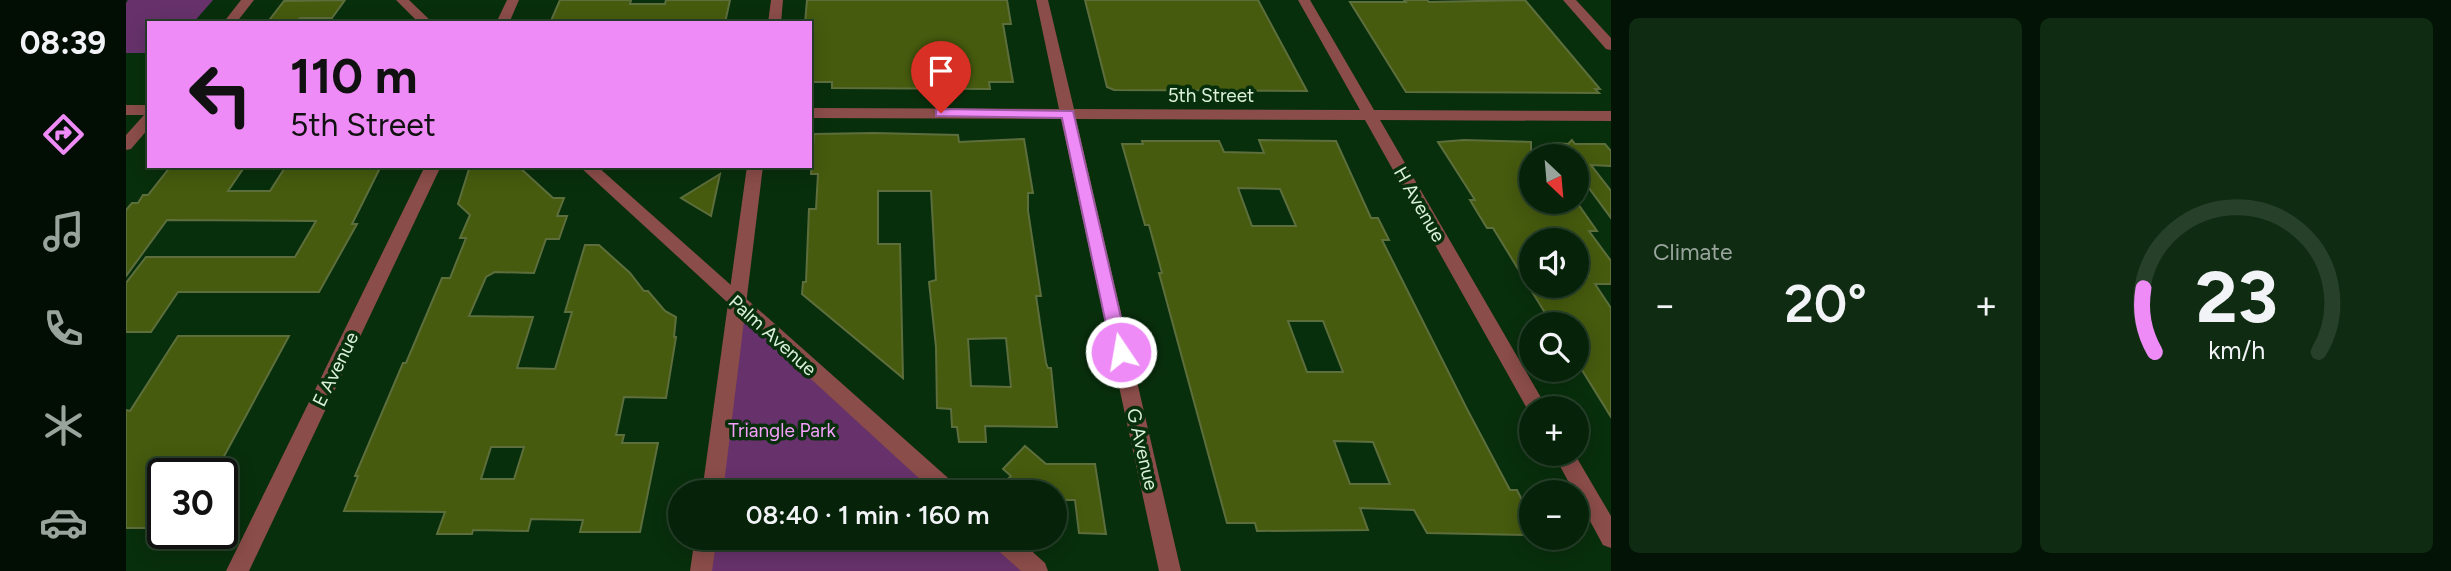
<!DOCTYPE html>
<meta charset="utf-8">
<style>
body{margin:0;font-family:Figtree,sans-serif;background:#0f2b12;color:#f1f3f6;height:100vh;display:flex;flex-direction:column;font-size:26px;white-space:nowrap}
*{box-sizing:border-box;margin:0}
p{font-size:23px;color:#98a49c}
.icon{flex:none;width:38px;height:38px;fill:none;stroke:currentColor;stroke-width:2;stroke-linecap:round;stroke-linejoin:round}
.map{position:relative;flex:1;overflow:hidden}
.panel{display:flex;flex-direction:column;gap:18px;padding:18px;background:#031305;width:840px}
.panel>*{flex:none}
.top-card{position:absolute;left:21px;top:21px;width:665px;height:147px;border-radius:0px;box-shadow:0 4px 18px #0003,0 0 0 2px #27402a;background:#ef8bf7;color:#111;overflow:hidden}
.needle{width:46px;rotate:154deg}
.controls{position:absolute;left:1393px;top:144px;display:grid;gap:14px}
.controls a{display:grid;place-items:center;width:70px;height:70px;border-radius:50%;background:#062309;box-shadow:0 4px 18px #0003,0 0 0 2px #27402a;font-size:35px}
.speed{position:absolute;left:21px;top:458px;display:flex;gap:14px;font-size:35px;font-weight:700;text-align:center}
.speed>*{display:grid;place-content:center;width:91px;height:91px;border-radius:50%;background:#062309;box-shadow:0 4px 18px #0003,0 0 0 2px #27402a;line-height:1}
.speed .limit{border:4px solid #111;border-radius:10px;background:#fff;color:#111}
.pin{position:absolute;display:grid;place-items:center;width:60px;height:60px;color:#fff;margin:-72px -30px;border-radius:50% 50% 50% 0;rotate:-45deg;box-shadow:0 0 7px #0007}
.pin .icon{rotate:45deg}
.me{position:absolute;width:77px;margin:-38px;rotate:348deg;stroke-linejoin:round;filter:drop-shadow(0 0 5px #0008)}
.turn{display:flex;align-items:center;gap:24px;height:147px;padding:0 28px;font-size:32px}
.turn .icon{width:91px;height:91px;stroke-width:2.5}
.turn b{display:block;font-size:49px;line-height:60px}
.big{font-size:52px;font-weight:600;line-height:1.1}
.panel .card{flex:1;display:flex;flex-direction:column;justify-content:center;gap:10px;min-width:0;padding:0 24px;border-radius:10px;background:#0f2b12}
.panel .dial{align-items:center;gap:0}
.dial svg{height:182px;overflow:visible;fill:none;stroke:#27402a;stroke-width:7;stroke-linecap:round;text-anchor:middle}
.dial text{fill:#f1f3f6;stroke:none}
.heat{display:flex;justify-content:space-between;align-items:center;font-size:38px;direction:ltr}
.panel .tiles{flex:1;display:grid;gap:18px;grid-template-columns:repeat(2,1fr)}
.trip{position:absolute;left:542px;top:480px;width:399px;height:70px;border-radius:35px;background:#062309;box-shadow:0 4px 18px #0003,0 0 0 2px #27402a;font-weight:600;line-height:70px;text-align:center}
main{display:flex;flex:1;min-height:0}
.tab-bar{display:flex;flex-direction:column;width:126px;justify-content:space-around;align-items:center;background:#020e04;color:#98a49c}
.tab-bar .icon{width:49px;height:49px}
.tab-bar .active{color:#ef8bf7}
.tab-bar b{font-size:32px;color:#f1f3f6}
.map>svg:first-child{display:block}
.green{fill:#67326b}
.building{fill:#465b0e;stroke:#5d6e3d;stroke-width:2;fill-rule:evenodd}
.lines{fill:none;stroke-linecap:round;stroke-linejoin:round}
.minor{fill:#8b4d49;fill-rule:evenodd}
.tertiary{fill:#8b4d49;fill-rule:evenodd}
.route{fill:#ef8bf7;stroke:#9b5aa1;stroke-width:2}
.labels{text-anchor:middle;stroke-width:7;stroke-linejoin:round;paint-order:stroke}
.street-label{font-size:19px;fill:#dbf1db;stroke:#082f0c}
.park-label{font-size:19px;fill:#f79ffd;stroke:#082f0c}
</style>
<main>
<nav class="tab-bar">
<b>08:39</b>
<svg class="icon active" aria-label="directions" viewBox="0 0 24 24"><path d="M12 3l9 9-9 9-9-9zM9 14v-3h6M13 9l2 2-2 2"/></svg>
<svg class="icon" aria-label="music" viewBox="0 0 24 24"><path d="M9 18V5l10-2v13"/><circle cx="6" cy="18" r="3"/><circle cx="16" cy="16" r="3"/></svg>
<svg class="icon" aria-label="phone" viewBox="0 0 24 24"><path d="M5 4h4l2 5-3 2q2 4 5 5l2-3 5 2v4C11 20 4 13 5 4z"/></svg>
<svg class="icon" aria-label="climate" viewBox="0 0 24 24"><path d="M12 3v18M4 7l16 10M4 17L20 7"/></svg>
<svg class="icon" aria-label="car" viewBox="0 0 24 24"><path d="M5 17H2v-5l4-1 3-4h7l3 4 3 1v5h-3M9 17h6M6 11h13"/><circle cx="7" cy="17" r="2"/><circle cx="17" cy="17" r="2"/></svg>
</nav>
<div class="map">
<svg width="1485" height="571" viewBox="0 0 1485 571">
<rect width="100%" height="100%" fill="#082f0c"/>
<!-- green -->
<g class="green">
<polygon points="2,0 87,0 67,23 23,23 23,53 0,53 0,3"/>
<polygon points="610,306 816,492 587,492"/>
<polygon points="582,537 865,537 902,571 578,571"/>
</g>
<!-- building -->
<g class="building">
<polygon points="219,0 206,18 174,18 170,23 141,23 158,1"/>
<polygon points="434,0 505,0 504,4 539,4 540,0 604,0 599,23 424,23"/>
<polygon points="681,0 881,0 885,24 877,24 887,82 863,82 864,89 706,88 706,82 685,82 684,23 679,23"/>
<polygon points="959,0 1132,0 1181,91 988,90 981,87"/>
<polygon points="1278,0 1301,0 1303,2 1399,0 1474,89 1469,89 1473,93 1280,92 1224,2 1280,2"/>
<path d="M748,133l84,2 1,7 65,-3 9,54h-5v18l13,85h-5l10,67 2,5h3l6,59 -72,-1 1,16h-27l-2,-15h-5l-1,-18 -14,-1 -1,-61 -7,-65 7,-2 -5,-89h-53v53h22l3,134 -101,-84 1,-12h3l3,-73h7l2,-35h-7l3,-40zM880,338l5,49 -40,-1 -3,-47z"/>
<path d="M1133,140l77,1 35,77h7l11,22h-7l85,169 43,81h7l11,22h-7l10,23 -104,-2 -13,-23 -54,-2 8,22 -111,1 -2,-8h-28l-68,-250h3l-13,-48h-4l-23,-81h21l-1,-3h77l5,11 40,1zM1112,188l42,1 16,37h-44zM1162,321h35l20,51h-36zM1208,441l39,1 17,42h-40z"/>
<path d="M1338,140l67,2v59l47,3 19,27h-8l22,30v23h-16l16,24v109l-34,-55v-41h-27l-57,-93h-6l-8,-13 -9,-15h5l-37,-58zM1405,240h46v20l11,16h-11v9h-46z"/>
<polygon points="1446,140 1449,144 1479,144 1485,151 1485,166 1465,165 1485,191 1485,218 1451,172 1451,156 1439,156 1429,143 1442,144"/>
<polygon points="45,166 119,166 102,191 144,191 160,166 255,166 226,224 231,224 193,292 52,292 25,332 0,332 0,283 20,257 169,257 190,221 41,220 0,276 0,210 6,203 12,203 17,195 22,195"/>
<path d="M344,166h48l35,32h11l-7,18h10l-8,23h-13l-12,34 -39,-1 -9,5 -17,39 64,1 -16,51 38,1 17,-57h-7l20,-67h14l31,28 14,18h4l17,20 11,6 -2,20h2l-10,61 -42,-1 -8,38h8l-2,8h36l-18,89h-60l3,-12 -52,-1 -3,12 -55,-1 -1,4h-35l8,-22 -101,-1 14,-35h-3l48,-113h3l36,-85h8l16,-40h-6l10,-23 -12,-11zM365,447h33l-10,32h-33z"/>
<polygon points="594,174 585,216 555,198"/>
<polygon points="52,336 163,336 90,471 37,474 37,528 0,528 0,410 4,411"/>
<polygon points="899,446 920,464 969,464 980,534 953,533 949,500 929,500 929,492 897,492 882,479 885,476 877,469"/>
</g>
<g class="lines">
<!-- minor -->
<g class="minor">
<polygon points="381,0 393,0 383,23 370,23"/>
<polygon points="645,0 657,0 655,23 642,23"/>
<polygon points="910,0 922,0 948,109 1234,110 1172,0 1184,0 1248,110 1485,111 1485,121 1254,120 1421,408 1405,408 1404,414 1239,120 950,119 1055,571 1033,571 935,119 684,118 684,108 933,109"/>
<polygon points="1437,0 1450,0 1485,38 1485,50 1480,49"/>
<rect x="0" y="105" width="23" height="10"/>
<polygon points="299,166 315,166 123,571 100,571"/>
<polygon points="621,166 637,166 597,492 576,492"/>
<polygon points="1427,453 1448,453 1485,516 1485,548 1477,545 1451,497 1451,492 1448,492"/>
<polygon points="569,537 591,537 586,571 564,571"/>
</g>
<!-- tertiary -->
<g class="tertiary">
<polygon points="115,0 128,0 110,23 97,23"/>
<polygon points="270,0 283,0 307,23 293,23"/>
<polygon points="23,113 23,128 5,149 0,150 0,135 18,115"/>
<polygon points="453,166 471,166 830,485 833,492 808,492"/>
<polygon points="863,537 890,537 919,563 922,571 895,571 866,545"/>
</g>
</g>
<!-- route -->
<polygon class="route" points="815,109 947,111 1003,352 1001,357 989,357 986,352 936,118 810,116 810,110"/>
<g class="labels">
<!-- street labels -->
<g class="street-label">
<text x="1085" y="102">5th Street</text>
<text transform="translate(1294 204) rotate(60)" y="7">H Avenue</text>
<text transform="translate(647 335) rotate(42)" y="7">Palm Avenue</text>
<text transform="translate(209 369) rotate(-64)" y="7">E Avenue</text>
<text transform="translate(1017 449) rotate(77)" y="7">G Avenue</text>
</g>
<!-- park labels -->
<g class="park-label">
<text x="656" y="437">Triangle Park</text>
</g>
</g>
</svg>
<div class="controls">
<a><svg class="needle" viewBox="-14 -14 28 28"><path d="M0-13l5 13h-10z" fill="#e53935"/><path d="M0 13l5-13h-10z" fill="#98a49c"/></svg></a>
<a><svg class="icon" aria-label="sound" viewBox="0 0 24 24"><path d="M4 9h4l5-4v14l-5-4H4zM17 9q2 3 0 6"/></svg></a>
<a><svg class="icon" aria-label="search" viewBox="0 0 24 24"><circle cx="10" cy="10" r="6"/><path d="M15 15l6 6"/></svg></a>
<a>+</a>
<a>−</a>
</div>
<div class="speed"><div class="limit">30</div></div>
<div class="pin" style="left:815px;top:113px;background:#d93025"><svg class="icon" aria-label="arrive" viewBox="0 0 24 24"><path d="M6 21V4h12l-3 4 3 4H6"/></svg></div>
<svg class="me" style="left:995px;top:352px" viewBox="-20 -20 40 40"><circle r="17" fill="#ef8bf7" stroke="#fff" stroke-width="3"/><path d="M0-11L8 9 0 5-8 9z" fill="#fff"/></svg>
<div class="trip">08:40 · 1 min · 160 m</div>
<div class="top-card">
<div class="turn"><svg class="icon" aria-label="left" viewBox="0 0 24 24"><path d="M17 20v-9H6M10 6l-5 5 5 5"/></svg><div><b>110 m</b>5th Street</div></div>
</div>
</div>
<section class="panel">
<div class="tiles">
<div class="card"><p>Climate</p>
<div class="heat"><a>−</a><b class="big">20°</b><a>+</a></div>
</div>
<div class="card dial"><svg viewBox="0 0 100 80">
<path d="M14 69A42 42 0 1 1 86 69"/>
<path d="M14 69A42 42 0 0 1 9 41" stroke="#ef8bf7"/>
<text x="50" y="56" font-size="32" font-weight="700">23</text>
<text x="50" y="72" font-size="11">km/h</text>
</svg></div>
</div>
</section>
</main>
